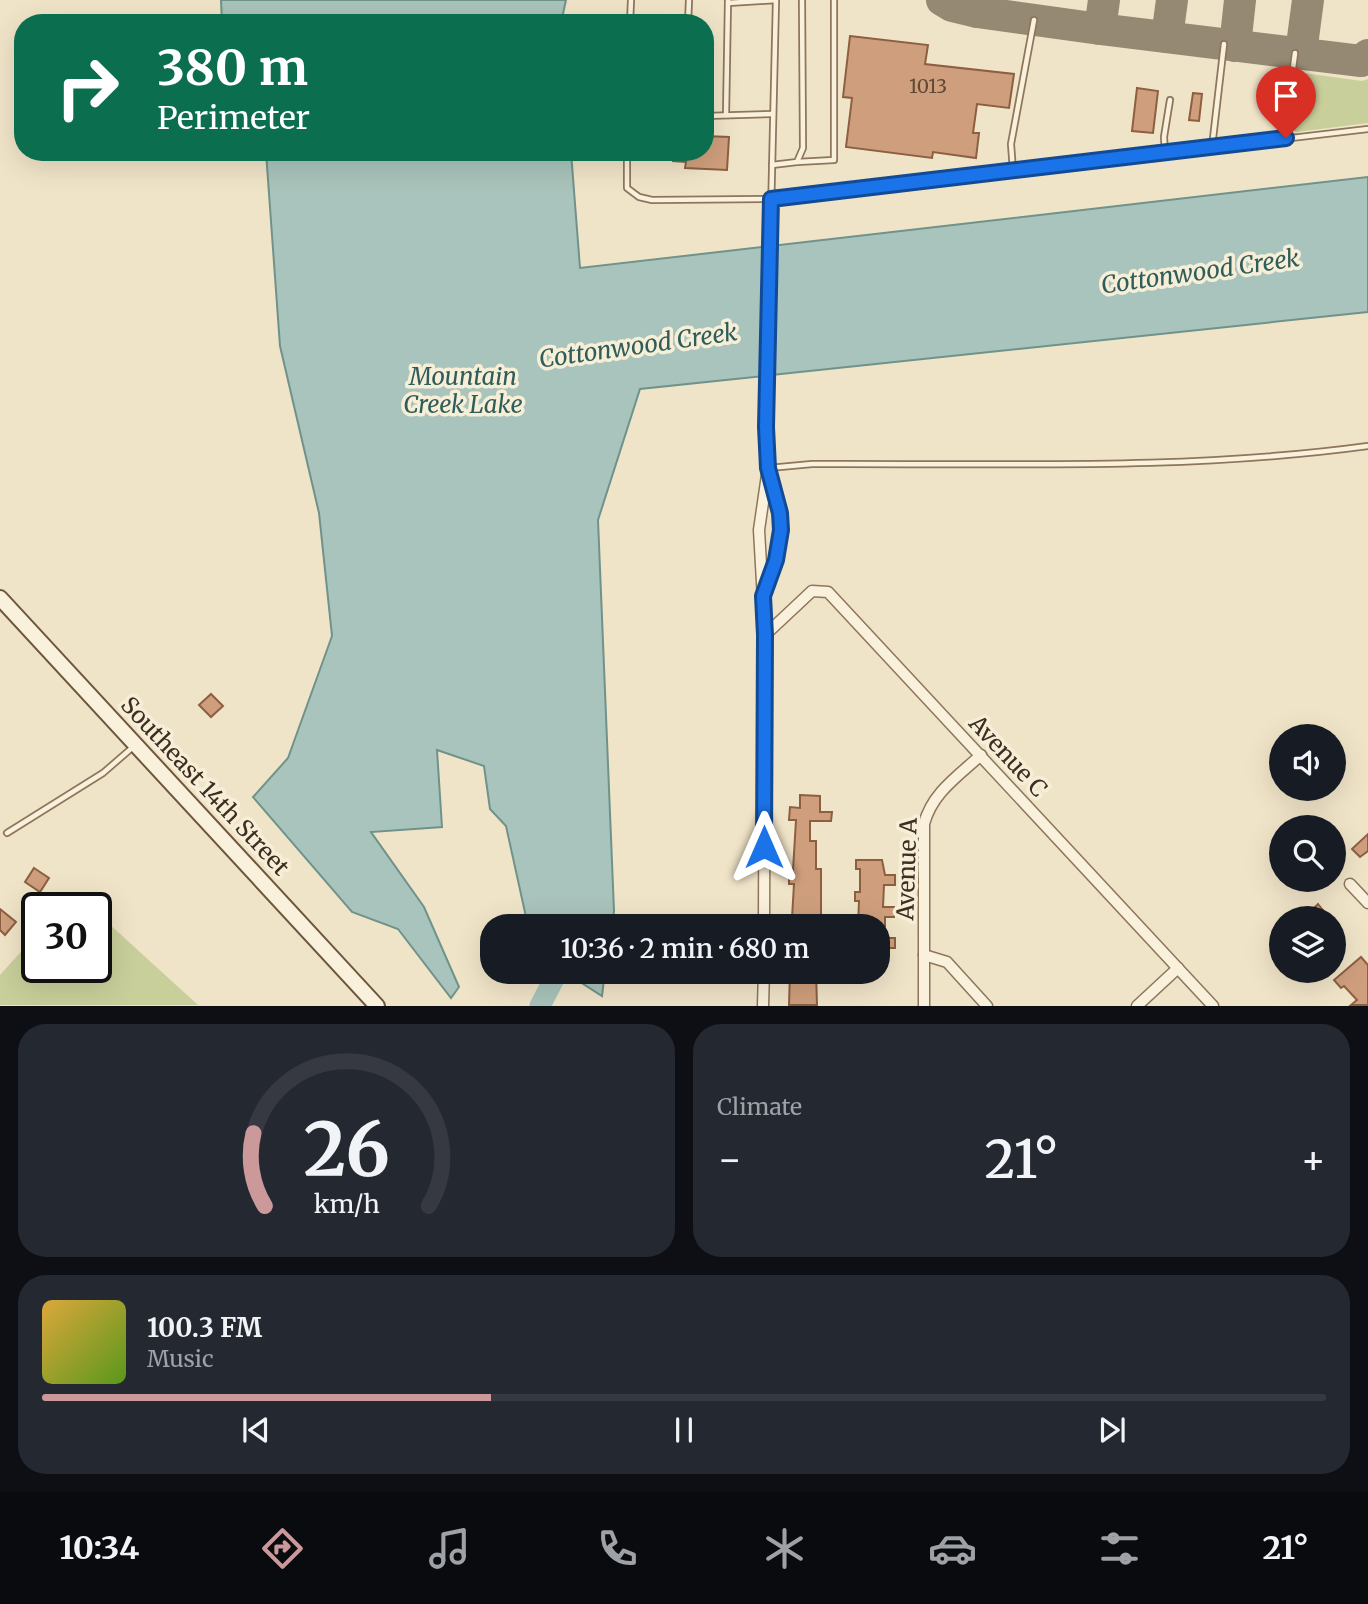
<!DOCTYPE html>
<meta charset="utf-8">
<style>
body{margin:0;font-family:Merriweather,serif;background:#242831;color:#f1f3f6;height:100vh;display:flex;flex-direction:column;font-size:26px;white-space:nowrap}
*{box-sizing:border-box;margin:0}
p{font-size:23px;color:#9ea1a6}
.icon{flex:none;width:38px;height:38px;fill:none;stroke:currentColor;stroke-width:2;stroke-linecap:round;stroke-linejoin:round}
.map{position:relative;height:1006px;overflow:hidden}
.side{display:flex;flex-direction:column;gap:18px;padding:18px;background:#0d0f14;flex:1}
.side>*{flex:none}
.guide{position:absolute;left:14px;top:14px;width:700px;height:147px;border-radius:28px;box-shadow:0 7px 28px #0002;background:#0b6e4f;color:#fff;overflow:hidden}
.buttons{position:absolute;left:1269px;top:724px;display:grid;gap:14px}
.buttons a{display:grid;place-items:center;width:77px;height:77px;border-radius:50%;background:#171b24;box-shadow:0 7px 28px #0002;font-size:35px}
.speed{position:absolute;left:21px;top:892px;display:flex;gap:14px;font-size:35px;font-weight:700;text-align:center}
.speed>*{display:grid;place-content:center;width:91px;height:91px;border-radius:50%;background:#171b24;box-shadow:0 7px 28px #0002;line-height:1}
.speed .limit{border:4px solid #111;border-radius:10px;background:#fff;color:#111}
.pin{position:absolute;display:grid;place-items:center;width:60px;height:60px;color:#fff;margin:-72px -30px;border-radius:50% 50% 50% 0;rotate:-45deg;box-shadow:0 0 7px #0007}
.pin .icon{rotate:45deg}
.me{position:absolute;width:77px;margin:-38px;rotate:0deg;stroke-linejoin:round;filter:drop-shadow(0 0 5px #0008)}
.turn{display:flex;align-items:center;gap:24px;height:147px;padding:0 28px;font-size:32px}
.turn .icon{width:91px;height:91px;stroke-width:2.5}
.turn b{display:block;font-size:49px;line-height:60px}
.big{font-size:52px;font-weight:600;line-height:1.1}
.side .tile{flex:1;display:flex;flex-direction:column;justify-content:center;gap:10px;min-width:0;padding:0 24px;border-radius:28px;background:#242831}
.side .dial{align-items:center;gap:0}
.dial svg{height:182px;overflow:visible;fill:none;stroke:#363941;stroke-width:7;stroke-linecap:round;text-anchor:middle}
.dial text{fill:#f1f3f6;stroke:none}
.song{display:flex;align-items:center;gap:21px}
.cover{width:84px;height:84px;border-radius:10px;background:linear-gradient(135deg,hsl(40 70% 55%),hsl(90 70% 35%))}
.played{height:7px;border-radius:4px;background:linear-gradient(90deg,#cc999b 35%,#363941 35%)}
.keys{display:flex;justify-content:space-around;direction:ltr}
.heat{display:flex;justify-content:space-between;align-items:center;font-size:38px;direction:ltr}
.side .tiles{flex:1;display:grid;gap:18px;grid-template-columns:1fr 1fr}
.tile:last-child{grid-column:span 2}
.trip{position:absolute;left:480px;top:914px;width:410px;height:70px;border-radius:28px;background:#171b24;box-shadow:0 7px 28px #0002;font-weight:600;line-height:70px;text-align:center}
.dock{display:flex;height:112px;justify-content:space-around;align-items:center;background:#090b0e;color:#9ea1a6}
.dock .icon{width:49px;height:49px}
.dock .selected{color:#cc999b}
.dock b{font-size:32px;color:#f1f3f6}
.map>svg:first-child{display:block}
.green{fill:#c9cf9b}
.water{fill:#a9c4bc;stroke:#6f938a;stroke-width:2}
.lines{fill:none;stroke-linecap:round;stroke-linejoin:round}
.river{stroke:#a9c4bc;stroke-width:21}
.taxiway{stroke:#968974;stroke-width:32}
.building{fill:#cf9f7d;stroke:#8d5f41;stroke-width:2}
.lane-casing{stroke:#8d765c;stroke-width:8}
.street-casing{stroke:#8d765c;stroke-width:13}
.secondary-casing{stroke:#6f573f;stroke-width:18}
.lane{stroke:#faf1dc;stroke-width:4.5}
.street{stroke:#faf1dc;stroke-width:10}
.secondary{stroke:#faf1dc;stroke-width:14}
.route-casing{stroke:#114b97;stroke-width:18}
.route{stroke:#1a73e8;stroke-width:12}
.labels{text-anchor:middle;stroke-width:7;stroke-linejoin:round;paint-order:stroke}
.number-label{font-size:19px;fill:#624a37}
.street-label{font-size:23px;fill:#3d2e20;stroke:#f7eed8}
.water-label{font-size:24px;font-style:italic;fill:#2f5d5a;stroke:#f7eed8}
</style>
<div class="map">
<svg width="1368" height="1006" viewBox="0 0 1368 1006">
<rect width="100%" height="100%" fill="#f0e4c8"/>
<!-- green -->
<g class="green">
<path d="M1297,72l65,9 6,-2v44l-71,9c-4,-2 -6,-3 -8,-8 -3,-12 6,-39 8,-52z"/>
<polygon points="75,892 93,908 60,908"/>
<polygon points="96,912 198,1005 0,1005 0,975 37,934 37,968 96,968"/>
</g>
<!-- water -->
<g class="water">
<polygon points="221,0 566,0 561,23 222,23"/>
<polygon points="266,152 571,152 580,268 1368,177 1368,312 640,389 598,520 614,911 612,926 528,926 506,826 490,809 484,766 437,750 442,827 371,832 424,907 459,987 451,998 398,929 352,912 253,797 288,758 332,636 319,513 280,346"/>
<polygon points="563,971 605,971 602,996"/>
</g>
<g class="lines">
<!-- river -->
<polyline class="river" points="540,1006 558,971"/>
<!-- taxiway -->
<g class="taxiway">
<polyline points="942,0 952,6 977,12"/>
<polyline points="970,0 977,12 1100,29 1361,61 1368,55"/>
<polyline points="1100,29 1104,0"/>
<polyline points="1167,37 1172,0"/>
<polyline points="1235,46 1240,0"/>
<polyline points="1301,53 1308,0"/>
</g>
</g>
<!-- building -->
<g class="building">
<polygon points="850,36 928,45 925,64 1014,74 1009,108 977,104 973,133 979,133 976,158 933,152 932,158 846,147 852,98 843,97"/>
<polygon points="1137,88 1158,91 1153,133 1132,131"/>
<polygon points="1193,93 1202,94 1199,121 1189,120"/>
<polygon points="705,136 729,137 727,170 685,168 686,162 673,161 674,152 705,152"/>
<polygon points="211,694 223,706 211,717 199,705"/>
<polygon points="800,795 820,796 820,812 832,812 831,821 810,821 810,841 816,841 816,869 821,869 821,919 814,918 814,926 798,926 798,918 792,918 794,884 789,884 789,870 793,870 796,820 789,820 790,807 800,808"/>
<polygon points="1368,834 1368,851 1360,857 1352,849"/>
<polygon points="856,860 882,860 885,875 895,875 895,885 884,885 883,907 894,907 894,917 885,917 885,926 858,926 859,901 855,901 855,892 860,892 860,869 856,869"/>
<polygon points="34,868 49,878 40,892 25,882"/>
<polygon points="1318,904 1330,919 1303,919"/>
<polygon points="0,909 16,922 5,935 0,930"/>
<rect x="877" y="938" width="18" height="10"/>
<polygon points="1361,957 1368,965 1368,1005 1351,1005 1357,1000 1344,986 1341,988 1334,980"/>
<polygon points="790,971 816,971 817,1005 789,1005"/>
</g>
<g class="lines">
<defs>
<g id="lane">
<polyline points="728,3 776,0 766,426"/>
<polyline points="630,23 631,0"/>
<polyline points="688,23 689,0"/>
<polyline points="726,115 728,1"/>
<polyline points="705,116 773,114"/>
<polyline points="1286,138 1286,122 1295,53"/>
<polyline points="1212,147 1224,44"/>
<polyline points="627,152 627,188 639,197 652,200 771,199 1368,129"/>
<polyline points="1165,153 1164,137 1170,100"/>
<polyline points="797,162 834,160 834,0"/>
<polyline points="772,165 797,162 803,148 802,0"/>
<polyline points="1013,171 1011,144 1034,20"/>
<path d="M769,468l43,-4c186,-1 372,7 556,-18"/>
<polyline points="7,833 103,773 133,747"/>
</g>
<g id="street">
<path d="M765,590c19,-52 18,-66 4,-118"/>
<polyline points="765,635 812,591 828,592 1213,1006"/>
<polyline points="1350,884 1368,903"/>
<polyline points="764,926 765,635 759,530 768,468 766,427"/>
<polyline points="924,955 947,962 987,1006"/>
<polyline points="763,1006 764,971"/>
<path d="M924,1006v-182c8,-31 34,-48 57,-69"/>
<polyline points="1137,1006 1178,968"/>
</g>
<polyline id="secondary" points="0,598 377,1006"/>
</defs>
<!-- lane casing -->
<use href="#lane" class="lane-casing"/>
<!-- street casing -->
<use href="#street" class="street-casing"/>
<!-- secondary casing -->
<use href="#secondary" class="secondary-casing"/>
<!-- lane -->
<use href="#lane" class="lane"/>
<!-- street -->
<use href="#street" class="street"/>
<!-- secondary -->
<use href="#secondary" class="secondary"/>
</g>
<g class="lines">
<defs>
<polyline id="route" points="764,847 765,635 763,596 776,560 781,530 780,513 768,468 766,427 771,199 1286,138"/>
</defs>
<!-- route casing -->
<use href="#route" class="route-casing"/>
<!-- route -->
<use href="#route" class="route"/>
</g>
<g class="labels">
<!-- number labels -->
<g class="number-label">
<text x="928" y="93">1013</text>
</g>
<!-- street labels -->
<g class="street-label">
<text transform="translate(1008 756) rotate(47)" y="8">Avenue C</text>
<text transform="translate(205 786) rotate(47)" y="8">Southeast 14th Street</text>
<text transform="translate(907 869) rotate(-88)" y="8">Avenue A</text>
</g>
<!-- water labels -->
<g class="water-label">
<text transform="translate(1200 272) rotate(-8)" y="8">Cottonwood Creek</text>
<text transform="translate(638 346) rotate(-8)" y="8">Cottonwood Creek</text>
<text x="463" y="385">Mountain<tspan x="463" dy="28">Creek Lake</tspan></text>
</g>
</g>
</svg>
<div class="buttons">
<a><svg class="icon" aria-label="sound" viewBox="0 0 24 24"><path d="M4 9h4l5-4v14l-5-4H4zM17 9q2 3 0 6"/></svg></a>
<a><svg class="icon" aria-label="search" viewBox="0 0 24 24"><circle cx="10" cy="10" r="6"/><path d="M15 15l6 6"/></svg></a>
<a><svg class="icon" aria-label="layers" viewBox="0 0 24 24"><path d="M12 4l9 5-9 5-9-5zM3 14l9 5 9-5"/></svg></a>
</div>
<div class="speed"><div class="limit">30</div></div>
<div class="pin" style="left:1286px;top:138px;background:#d93025"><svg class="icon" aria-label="arrive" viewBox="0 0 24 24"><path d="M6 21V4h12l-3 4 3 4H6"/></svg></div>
<svg class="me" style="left:764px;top:847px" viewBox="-20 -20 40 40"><path d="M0-17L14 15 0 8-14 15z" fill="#1a73e8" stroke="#fff" stroke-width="4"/></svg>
<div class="trip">10:36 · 2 min · 680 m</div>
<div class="guide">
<div class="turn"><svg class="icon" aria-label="right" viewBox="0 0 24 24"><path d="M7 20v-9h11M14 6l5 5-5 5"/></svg><div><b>380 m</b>Perimeter</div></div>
</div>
</div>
<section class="side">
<div class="tiles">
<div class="tile dial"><svg viewBox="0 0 100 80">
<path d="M14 69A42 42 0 1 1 86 69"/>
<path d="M14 69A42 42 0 0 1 9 37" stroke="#cc999b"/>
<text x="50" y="56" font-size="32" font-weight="700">26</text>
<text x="50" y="72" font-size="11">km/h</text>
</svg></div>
<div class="tile"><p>Climate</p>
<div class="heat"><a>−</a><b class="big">21°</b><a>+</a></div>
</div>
<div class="tile">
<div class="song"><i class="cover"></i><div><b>100.3 FM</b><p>Music</p></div></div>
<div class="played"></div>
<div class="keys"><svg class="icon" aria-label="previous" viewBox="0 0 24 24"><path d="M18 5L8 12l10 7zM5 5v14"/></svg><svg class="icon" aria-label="pause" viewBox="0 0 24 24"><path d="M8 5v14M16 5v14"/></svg><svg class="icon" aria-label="next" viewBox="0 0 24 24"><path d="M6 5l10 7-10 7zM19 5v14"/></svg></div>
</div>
</div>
</section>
<nav class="dock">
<b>10:34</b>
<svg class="icon selected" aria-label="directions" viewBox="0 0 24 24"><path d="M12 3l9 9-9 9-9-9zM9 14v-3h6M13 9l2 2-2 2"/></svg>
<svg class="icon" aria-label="music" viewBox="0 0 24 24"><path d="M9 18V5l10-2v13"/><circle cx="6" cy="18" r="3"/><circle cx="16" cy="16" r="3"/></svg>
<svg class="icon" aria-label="phone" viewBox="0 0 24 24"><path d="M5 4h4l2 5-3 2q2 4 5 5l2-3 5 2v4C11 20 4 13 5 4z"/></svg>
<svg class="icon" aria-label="climate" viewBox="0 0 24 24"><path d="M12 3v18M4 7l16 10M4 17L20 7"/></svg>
<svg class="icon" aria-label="car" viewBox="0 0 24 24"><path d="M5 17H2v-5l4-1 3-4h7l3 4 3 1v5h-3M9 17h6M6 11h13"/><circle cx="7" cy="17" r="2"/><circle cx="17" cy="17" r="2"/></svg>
<svg class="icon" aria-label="filters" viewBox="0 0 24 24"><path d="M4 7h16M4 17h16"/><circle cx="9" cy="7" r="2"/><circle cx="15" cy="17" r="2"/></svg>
<b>21°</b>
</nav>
